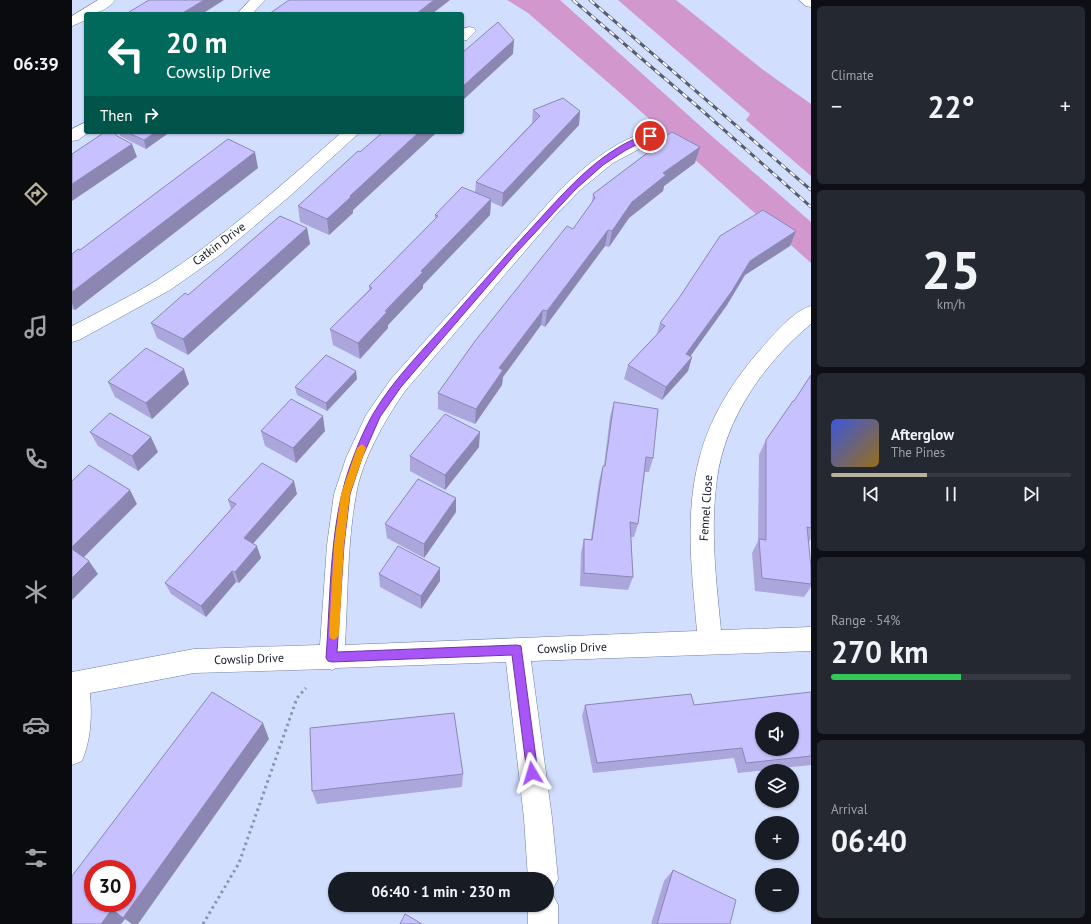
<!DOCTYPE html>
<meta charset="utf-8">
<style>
body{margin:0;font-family:"PT Sans",sans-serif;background:#242831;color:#f1f3f6;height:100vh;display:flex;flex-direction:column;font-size:15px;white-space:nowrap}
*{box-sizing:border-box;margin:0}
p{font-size:13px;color:#9ea1a6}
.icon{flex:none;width:22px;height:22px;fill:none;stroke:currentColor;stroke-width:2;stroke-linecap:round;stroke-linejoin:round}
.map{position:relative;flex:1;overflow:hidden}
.side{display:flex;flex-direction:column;gap:6px;padding:6px;background:#0d0f14;width:280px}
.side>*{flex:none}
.banner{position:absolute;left:12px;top:12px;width:380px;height:122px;border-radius:4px;box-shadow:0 1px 3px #0004;background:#00695c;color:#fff;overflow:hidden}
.tools{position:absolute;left:683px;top:712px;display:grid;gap:8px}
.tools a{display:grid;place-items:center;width:44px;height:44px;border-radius:50%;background:#171b24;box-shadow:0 1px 3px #0004;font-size:20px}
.speed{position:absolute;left:12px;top:860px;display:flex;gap:8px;font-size:20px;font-weight:700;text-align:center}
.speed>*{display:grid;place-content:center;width:52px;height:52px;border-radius:50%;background:#171b24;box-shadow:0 1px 3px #0004;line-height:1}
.speed .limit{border:6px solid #d22;background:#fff;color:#111}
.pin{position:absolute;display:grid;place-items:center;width:34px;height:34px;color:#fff;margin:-17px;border:2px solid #fff;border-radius:50%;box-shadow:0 1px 4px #0007}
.me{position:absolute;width:44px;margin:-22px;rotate:353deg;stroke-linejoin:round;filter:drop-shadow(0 0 3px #0008)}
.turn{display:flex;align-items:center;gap:14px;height:84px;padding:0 16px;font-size:18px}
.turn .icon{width:52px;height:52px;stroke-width:2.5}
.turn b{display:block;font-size:28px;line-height:34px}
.then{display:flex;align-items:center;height:38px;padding:0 16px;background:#0003;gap:8px;font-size:15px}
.big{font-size:30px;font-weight:700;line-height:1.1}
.side .widget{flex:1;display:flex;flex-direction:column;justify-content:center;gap:6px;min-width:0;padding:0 14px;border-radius:6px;background:#242831}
.side .dial{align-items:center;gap:0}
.dial b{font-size:52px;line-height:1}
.song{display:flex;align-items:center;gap:12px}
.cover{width:48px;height:48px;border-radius:6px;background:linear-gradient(135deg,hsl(230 70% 55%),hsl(40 70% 35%))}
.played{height:4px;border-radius:2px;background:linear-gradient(90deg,#b9b19c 40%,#363941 40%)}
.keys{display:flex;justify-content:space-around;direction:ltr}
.heat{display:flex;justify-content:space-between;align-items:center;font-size:22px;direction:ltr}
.charge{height:6px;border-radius:3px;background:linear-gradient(90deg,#34c759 54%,#363941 0)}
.trip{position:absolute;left:256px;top:872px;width:226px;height:40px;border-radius:20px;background:#171b24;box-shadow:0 1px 3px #0004;font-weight:700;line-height:40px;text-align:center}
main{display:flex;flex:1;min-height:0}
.dock{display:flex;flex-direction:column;width:72px;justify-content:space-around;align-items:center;background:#090b0e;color:#9ea1a6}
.dock .icon{width:28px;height:28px}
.dock .current{color:#b9b19c}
.dock b{font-size:18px;color:#f1f3f6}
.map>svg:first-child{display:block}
.green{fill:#d298ce}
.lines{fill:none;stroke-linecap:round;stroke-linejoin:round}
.street-casing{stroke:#6f7da0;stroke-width:1}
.secondary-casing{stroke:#6f7da0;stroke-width:1}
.path{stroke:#8a94ad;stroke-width:3;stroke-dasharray:2.5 3.5;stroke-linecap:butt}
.street{fill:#fff;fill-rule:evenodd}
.secondary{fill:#fff;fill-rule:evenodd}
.rail-casing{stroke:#565d71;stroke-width:3}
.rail{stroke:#fff;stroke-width:2;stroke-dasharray:6;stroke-linecap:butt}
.wall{fill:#aba6db}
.shaded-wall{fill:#8b87b2}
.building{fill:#c7c1ff;stroke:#8b87b2;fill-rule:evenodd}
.route{fill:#a855f7;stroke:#6d37a1}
.slow{fill:#f59e0b}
.labels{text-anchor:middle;stroke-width:3;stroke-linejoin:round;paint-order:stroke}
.street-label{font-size:12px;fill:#131825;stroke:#fff}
</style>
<main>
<nav class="dock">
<b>06:39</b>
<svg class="icon current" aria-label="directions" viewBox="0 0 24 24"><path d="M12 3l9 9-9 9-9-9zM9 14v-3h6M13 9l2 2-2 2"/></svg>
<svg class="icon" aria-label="music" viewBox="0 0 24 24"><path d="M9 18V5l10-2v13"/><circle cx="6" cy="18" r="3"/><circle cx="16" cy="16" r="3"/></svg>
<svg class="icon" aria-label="phone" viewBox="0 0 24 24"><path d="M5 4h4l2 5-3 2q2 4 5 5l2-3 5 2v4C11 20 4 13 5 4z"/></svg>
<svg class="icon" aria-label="climate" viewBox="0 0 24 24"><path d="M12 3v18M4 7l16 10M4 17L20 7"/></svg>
<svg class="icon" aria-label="car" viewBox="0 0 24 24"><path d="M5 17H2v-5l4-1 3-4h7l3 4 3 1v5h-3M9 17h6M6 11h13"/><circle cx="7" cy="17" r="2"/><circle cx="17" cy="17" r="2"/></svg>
<svg class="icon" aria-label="filters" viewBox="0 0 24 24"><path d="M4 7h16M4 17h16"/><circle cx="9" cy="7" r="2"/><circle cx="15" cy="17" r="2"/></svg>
</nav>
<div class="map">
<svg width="739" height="924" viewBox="0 0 739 924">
<rect width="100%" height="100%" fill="#d2defe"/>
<!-- green -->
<g class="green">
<polygon points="435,0 488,0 635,132 739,222 739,263 547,92 456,13"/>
<polygon points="546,0 604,0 690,69 739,104 739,176 674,120 678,114"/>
</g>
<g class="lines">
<defs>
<g id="street">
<polygon points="178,0 193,0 180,14 165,14"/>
<polygon points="727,0 739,0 739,7 734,6"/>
<polygon points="397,27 402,28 404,31 395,40 390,41 390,29"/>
<polygon points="14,122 14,132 17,132 6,140 0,141 0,129"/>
<path d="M578,131l6,1 2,4 -2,4 -43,23 -33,27 -25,26 -150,175c-20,29 -43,68 -49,104 -9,49 -8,100 -11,150l352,-14c-5,-58 -13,-118 3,-175 10,-39 34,-77 61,-107 12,-14 32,-38 50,-43v18c-46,38 -86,94 -94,155 -7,50 -1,101 4,151l90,-3v24l-280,10 21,157 6,61 -5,10 -6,3 6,3 5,10v19h-30v-19h19v-26h-19l-4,-61 -18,-156 -170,6 -4,2 -3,-1 -135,4 -104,20c2,24 1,46 -8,68l-10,4v-93l122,-23 126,-4 7,-100 7,-51 12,-36 20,-43 25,-36 170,-190c25,-24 55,-49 89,-58z"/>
<path d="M270,132h18l-70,64 -70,59 -50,35 -91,50 -7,2v-16c28,-15 58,-29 85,-46 67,-43 126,-96 185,-148z"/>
</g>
<path id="secondary" d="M26,0h17c-6,9 -19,14 -29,14v6l-14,6v-10z"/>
</defs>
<!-- street casing -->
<use href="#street" class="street-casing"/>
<!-- secondary casing -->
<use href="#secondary" class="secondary-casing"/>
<!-- path -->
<polyline class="path" points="131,924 167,863 225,698 234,688"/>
<!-- street -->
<use href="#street" class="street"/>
<!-- secondary -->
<use href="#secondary" class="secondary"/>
<defs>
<g id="rail">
<polyline points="501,0 625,106 739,207"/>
<polyline points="518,0 739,190"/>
</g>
</defs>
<!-- rail casing -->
<use href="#rail" class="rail-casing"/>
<!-- rail -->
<use href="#rail" class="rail"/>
</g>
<!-- wall -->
<g class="wall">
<polygon points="461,110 508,111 507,125 430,207 419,202 418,215 351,285 351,288 316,325 316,328 288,359 261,345 258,329 297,290 297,286 363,220 363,215 403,192 404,182 460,123"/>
<polygon points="47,132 98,132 74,149 48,136"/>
<polygon points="364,133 281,210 281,213 257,235 228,222 226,206 288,152"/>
<polygon points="575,149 623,163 592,186 591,191 557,218 537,247 533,246 473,327 469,325 431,377 430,385 403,424 366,409 366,393 501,229 520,203 521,194 575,153"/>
<polygon points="186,168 3,310 0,309 0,254"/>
<polygon points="235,228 238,244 116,355 85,338 79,323 116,295"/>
<polygon points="718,246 673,275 655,305 618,356 620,357 616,371 590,400 552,379 556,365 585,334 588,323"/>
<polygon points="739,375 739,539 736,543 739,567 739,587 732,597 683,591 680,553 686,541 687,455 694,440 722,401"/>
<polygon points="285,379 255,411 225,395 223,387"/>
<polygon points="36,382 117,384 80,419 43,397"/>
<polygon points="542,402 581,458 577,472 573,472 566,524 562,537 559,537 561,577 556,590 508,586 509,553 512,539 519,539 527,481 531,466 532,466 538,417"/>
<polygon points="189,431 253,431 224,463 193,446"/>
<polygon points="18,432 86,452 66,471 26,446"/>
<polygon points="407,447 373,490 338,471 338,456"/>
<polygon points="225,494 181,544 189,558 167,583 164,582 134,617 99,594 93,583 159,509 156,500"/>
<polygon points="384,498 384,512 352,558 315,538 313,524"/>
<polygon points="307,574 368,581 349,609 308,587"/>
<polygon points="739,692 739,765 666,773 662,758 521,773 510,716 513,705 622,705"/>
<polygon points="391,774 390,787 245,804 240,791"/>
<polygon points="601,870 658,924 579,924 592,881"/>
</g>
<!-- shaded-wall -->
<g class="shaded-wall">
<polygon points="132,0 152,0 130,14 109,14"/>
<polygon points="362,0 378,0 360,14 344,14"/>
<polygon points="442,40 441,54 390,101 390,87"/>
<polygon points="508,111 507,125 430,207 431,193"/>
<polygon points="84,132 98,132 74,149 72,140"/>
<polygon points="347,132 364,132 364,133 281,210 281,213 257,235 255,219 278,196"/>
<polygon points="60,144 65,157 0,201 0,184"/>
<polygon points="628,147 623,163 592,186 591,191 557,218 537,247 540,231 560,202 591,173"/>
<polygon points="183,152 186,168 3,310 0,303 0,292"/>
<polygon points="419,199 418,215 351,285 351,288 316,325 316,328 288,359 286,343 349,271"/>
<polygon points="235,228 238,244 116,355 111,339"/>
<polygon points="536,230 533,246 473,327 475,311"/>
<polygon points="724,231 718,246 673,275 655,305 610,368 614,354 678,261"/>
<polygon points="471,310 469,325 431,377 430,385 403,424 404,409 427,368"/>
<polygon points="620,357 616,371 590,400 594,387"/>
<polygon points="112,369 117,384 80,419 74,403"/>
<polygon points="284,371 285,379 255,411 254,403"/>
<polygon points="251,416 253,431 224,463 221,448"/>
<polygon points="408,432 407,447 373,490 373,475"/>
<polygon points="79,437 86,452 66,471 60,456"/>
<polygon points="222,481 225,494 175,550 172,538"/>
<polygon points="58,490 65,504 7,562 0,550 0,547"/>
<polygon points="384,498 384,512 352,558 352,544"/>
<polygon points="185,546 189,558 167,583 163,572"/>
<polygon points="17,561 26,574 0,600 0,578"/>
<polygon points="368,568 368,581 349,609 349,596"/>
<polygon points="160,571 164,582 134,617 129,606"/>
<polygon points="191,723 197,739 66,924 60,924 53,919 49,924 29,924 40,909"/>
</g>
<!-- building -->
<g class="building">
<polygon points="77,0 132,0 109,14 61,14 57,12"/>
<polygon points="217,0 362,0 344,14 197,14"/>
<polygon points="426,22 442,40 390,87 390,53"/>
<polygon points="491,98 508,111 431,193 404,182 468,116 461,110"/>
<polygon points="33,132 42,132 45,136 60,144 0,184 0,154"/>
<polygon points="54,132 84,132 72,140"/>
<polygon points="311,132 347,132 278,196 279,197 255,219 226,206 286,151 288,152"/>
<polygon points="600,132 628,147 591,173 594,175 560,202 540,231 536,230 475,311 471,310 427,368 431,370 404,409 366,393 403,341 495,226 501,229 523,198 521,194 578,151 575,149"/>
<polygon points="156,139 183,152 0,292 0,254 6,249 8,250"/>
<polygon points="390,187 419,199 349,271 351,272 313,311 315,312 286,343 258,329 300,288 297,286 366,216 363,215"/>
<polygon points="691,210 724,231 678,261 660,291 614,354 620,357 594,387 556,365 593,326 588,323 607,298 648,236"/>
<polygon points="208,216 235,228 111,339 79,323 113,293 116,295"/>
<polygon points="74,348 112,369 74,403 36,382"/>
<polygon points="254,355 284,371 254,403 223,387"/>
<polygon points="739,375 739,528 735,527 739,567 739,584 690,578 687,539 694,540 694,440 721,401 722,401"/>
<polygon points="219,399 251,416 221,448 189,431"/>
<polygon points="542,402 586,409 581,458 574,457 566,524 558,522 561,577 512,573 512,539 520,540 531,466 533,466"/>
<polygon points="38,413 79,437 60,456 18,432"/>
<polygon points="373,414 408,432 373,475 338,456"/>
<polygon points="190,463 222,481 172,538 185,546 163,572 160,571 129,606 93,583 164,504 156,500"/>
<polygon points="17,465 58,490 0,547 0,481"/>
<polygon points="346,479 384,498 352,544 313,524"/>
<polygon points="326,546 368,568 349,596 307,574"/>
<polygon points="0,549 17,561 0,578"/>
<path d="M140,692l51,31 -140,195 -11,-9 -11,15h-29v-48zM21,869h34v34h-34z"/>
<path d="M739,692v64l-65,7 -4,-15 -145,15 -12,-58 106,-11 3,11zM690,719h30v30h-30z"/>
<polygon points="382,713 391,774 240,791 238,728"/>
<polygon points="601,870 664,900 658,924 585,924"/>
<polygon points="333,914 350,924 328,924"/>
</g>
<!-- route -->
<path class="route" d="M578,133l3,3 -1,1 -26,13 -23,15 -27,24 -59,63 -116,135 -21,30 -18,41 -12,36 -6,51 -7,107 180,-7 4,1 17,127 -2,4 -4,1 -4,-1 -1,-4 -15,-118 -180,7 -4,-1 -2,-3c5,-65 3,-140 27,-200 5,-14 12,-30 20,-44 21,-36 53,-67 80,-98 28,-32 56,-64 85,-95 31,-34 66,-74 112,-88z"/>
<!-- slow -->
<polygon class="slow" points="290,444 294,448 278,494 272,545 267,635 265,638 262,640 258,638 257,635 262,545 269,494 285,448"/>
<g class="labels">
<!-- street labels -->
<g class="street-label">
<text transform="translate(147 244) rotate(-37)" y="4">Catkin Drive</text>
<text transform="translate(634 508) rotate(-86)" y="4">Fennel Close</text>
<text transform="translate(500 648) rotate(-2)" y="4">Cowslip Drive</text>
<text transform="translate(177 659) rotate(-2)" y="4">Cowslip Drive</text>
</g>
</g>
</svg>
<div class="tools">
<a><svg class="icon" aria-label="sound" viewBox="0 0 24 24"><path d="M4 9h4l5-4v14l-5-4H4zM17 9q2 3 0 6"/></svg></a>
<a><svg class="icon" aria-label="layers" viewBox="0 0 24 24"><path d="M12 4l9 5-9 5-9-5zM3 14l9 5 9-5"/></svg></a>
<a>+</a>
<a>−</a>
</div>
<div class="speed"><div class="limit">30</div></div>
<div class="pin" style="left:578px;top:136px;background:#d93025"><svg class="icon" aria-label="arrive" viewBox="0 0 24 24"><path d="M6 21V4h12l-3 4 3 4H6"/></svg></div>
<svg class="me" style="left:460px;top:773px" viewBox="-20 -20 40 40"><path d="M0-17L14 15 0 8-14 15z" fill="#a855f7" stroke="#fff" stroke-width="4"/></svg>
<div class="trip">06:40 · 1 min · 230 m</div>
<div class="banner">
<div class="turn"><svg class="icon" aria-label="left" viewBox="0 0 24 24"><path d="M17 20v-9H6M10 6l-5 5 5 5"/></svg><div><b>20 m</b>Cowslip Drive</div></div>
<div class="then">Then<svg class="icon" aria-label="right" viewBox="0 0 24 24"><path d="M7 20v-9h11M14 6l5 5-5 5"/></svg></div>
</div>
</div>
<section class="side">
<div class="widget"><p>Climate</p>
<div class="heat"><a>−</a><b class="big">22°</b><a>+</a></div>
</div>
<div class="widget dial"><b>25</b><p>km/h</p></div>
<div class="widget">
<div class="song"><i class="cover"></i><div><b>Afterglow</b><p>The Pines</p></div></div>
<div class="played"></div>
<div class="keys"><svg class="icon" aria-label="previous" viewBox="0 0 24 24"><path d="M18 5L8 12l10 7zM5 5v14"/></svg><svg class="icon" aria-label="pause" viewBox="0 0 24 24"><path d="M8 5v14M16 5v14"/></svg><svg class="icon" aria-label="next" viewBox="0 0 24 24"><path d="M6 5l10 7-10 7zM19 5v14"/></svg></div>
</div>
<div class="widget"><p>Range · 54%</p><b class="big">270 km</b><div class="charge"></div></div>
<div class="widget"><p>Arrival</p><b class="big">06:40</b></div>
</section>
</main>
